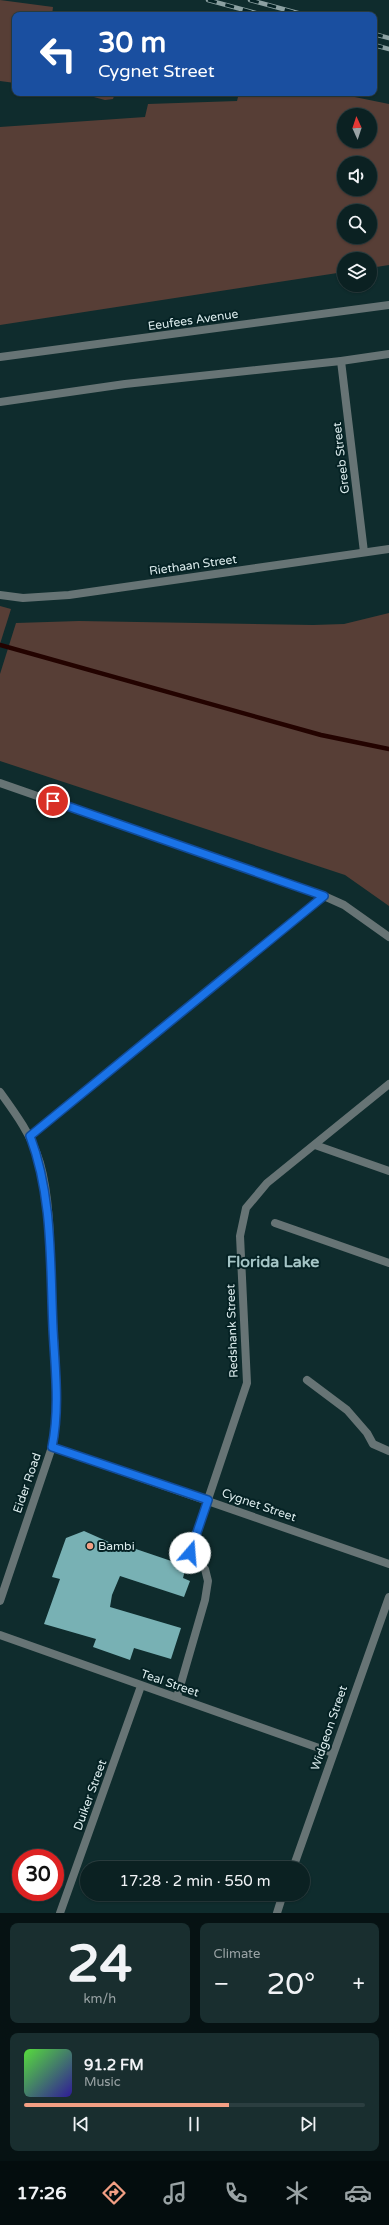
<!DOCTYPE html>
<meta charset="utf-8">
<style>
body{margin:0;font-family:"Varela Round",sans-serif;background:#192e2f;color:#f1f3f6;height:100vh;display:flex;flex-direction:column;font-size:15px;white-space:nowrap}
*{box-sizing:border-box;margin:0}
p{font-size:13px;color:#9aa3a5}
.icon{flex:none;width:22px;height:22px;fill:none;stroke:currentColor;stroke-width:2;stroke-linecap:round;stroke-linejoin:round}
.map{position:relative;height:1913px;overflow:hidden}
.side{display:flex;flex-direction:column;gap:10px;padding:10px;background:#061213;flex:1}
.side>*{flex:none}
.hud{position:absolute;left:12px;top:12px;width:365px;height:84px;border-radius:8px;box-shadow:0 1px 3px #0004,0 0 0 1px #2b3e40;background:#1a4fa0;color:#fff;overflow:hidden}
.needle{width:26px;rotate:357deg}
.buttons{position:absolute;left:337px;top:108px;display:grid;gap:8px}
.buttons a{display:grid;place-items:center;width:40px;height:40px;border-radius:50%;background:#0b2122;box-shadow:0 1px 3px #0004,0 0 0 1px #2b3e40;font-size:20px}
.speed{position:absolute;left:12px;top:1849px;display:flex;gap:8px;font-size:20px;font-weight:700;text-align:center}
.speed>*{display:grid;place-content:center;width:52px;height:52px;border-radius:50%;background:#0b2122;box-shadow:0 1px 3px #0004,0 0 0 1px #2b3e40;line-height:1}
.speed .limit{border:6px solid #d22;background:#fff;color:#111}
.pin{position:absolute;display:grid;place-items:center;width:34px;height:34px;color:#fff;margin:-17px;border:2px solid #fff;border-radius:50%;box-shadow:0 1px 4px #0007}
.me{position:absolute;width:44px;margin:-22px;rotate:18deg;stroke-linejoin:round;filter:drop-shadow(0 0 3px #0008)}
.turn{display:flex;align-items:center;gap:14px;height:84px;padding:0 20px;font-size:18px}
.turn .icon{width:52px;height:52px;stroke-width:2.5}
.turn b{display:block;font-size:28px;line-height:34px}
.big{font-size:30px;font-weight:600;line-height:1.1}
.side .card{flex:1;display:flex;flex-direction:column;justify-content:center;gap:6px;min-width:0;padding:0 14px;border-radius:8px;background:#192e2f}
.side .dial{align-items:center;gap:0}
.dial b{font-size:52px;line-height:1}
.song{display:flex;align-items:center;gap:12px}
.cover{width:48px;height:48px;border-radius:6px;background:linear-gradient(135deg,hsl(110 70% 55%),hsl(250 70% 35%))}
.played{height:4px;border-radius:2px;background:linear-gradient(90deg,#f39f84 60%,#2b3e40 60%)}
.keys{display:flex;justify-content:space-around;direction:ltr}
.heat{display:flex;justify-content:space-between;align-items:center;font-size:22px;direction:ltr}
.side .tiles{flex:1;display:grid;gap:10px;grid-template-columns:1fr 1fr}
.card:last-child{grid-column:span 2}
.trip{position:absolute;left:80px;top:1861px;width:230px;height:40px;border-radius:20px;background:#0b2122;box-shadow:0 1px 3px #0004,0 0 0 1px #2b3e40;font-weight:600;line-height:40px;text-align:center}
.tab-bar{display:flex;height:64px;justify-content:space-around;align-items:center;background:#040d0e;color:#9aa3a5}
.tab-bar .icon{width:28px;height:28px}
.tab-bar .active{color:#f39f84}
.tab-bar b{font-size:18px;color:#f1f3f6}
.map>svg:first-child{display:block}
.green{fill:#573e36;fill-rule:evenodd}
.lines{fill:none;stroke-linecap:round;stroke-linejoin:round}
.stream{stroke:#230300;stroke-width:4.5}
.building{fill:#78b1b4}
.minor{stroke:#677475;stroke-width:8}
.rail-casing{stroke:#8ca1a2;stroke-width:4.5}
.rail{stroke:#052224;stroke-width:3;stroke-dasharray:9;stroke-linecap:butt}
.route-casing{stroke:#114b97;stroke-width:10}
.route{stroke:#1a73e8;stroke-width:7}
.poi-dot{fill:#f39f84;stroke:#052224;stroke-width:1.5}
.labels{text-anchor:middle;stroke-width:4;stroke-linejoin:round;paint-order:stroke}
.street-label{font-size:12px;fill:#dceced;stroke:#052224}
.poi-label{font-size:12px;fill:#dceced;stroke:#052224;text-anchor:start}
.district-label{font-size:16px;font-weight:bold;fill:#a5c5c6;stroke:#052224}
</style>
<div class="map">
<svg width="389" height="1913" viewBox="0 0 389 1913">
<rect width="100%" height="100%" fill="#0f2c2d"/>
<!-- green -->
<g class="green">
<polygon points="0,0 53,7 52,15 15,15 15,83 0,81"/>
<polygon points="79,93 115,93 113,99 105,100"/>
<path d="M239,93h96l54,11v161l-19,3v-9h-26v13l-344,53v-198l145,-10 3,-13 89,-3zM344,115h26v26h-26zM344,163h26v26h-26zM344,211h26v26h-26z"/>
<polygon points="0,606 11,609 0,644"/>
<polygon points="389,613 389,906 345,875 0,761 0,674 16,623 79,621 313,625 344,624"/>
</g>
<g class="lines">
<!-- stream -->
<polyline class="stream" points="0,645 321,735 389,749"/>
</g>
<!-- building -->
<polygon class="building" points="84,1531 129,1551 130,1547 186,1566 183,1578 190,1581 184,1597 120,1576 112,1595 110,1607 181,1628 171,1659 134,1648 130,1660 93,1647 96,1639 44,1624 60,1579 52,1577 66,1538"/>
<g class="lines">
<!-- minor -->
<g class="minor">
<polyline points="0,357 389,305"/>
<polyline points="341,361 364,552"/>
<polyline points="0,402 125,384 341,361 389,354"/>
<polyline points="0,595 23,598 69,595 389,549"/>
<polyline points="0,783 324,896 344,905 389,937"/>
<path d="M0,1092c16,22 32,44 40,71 12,42 10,98 12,142 2,46 9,96 0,142l-52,154"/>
<polyline points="30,1136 324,896"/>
<polyline points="315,1145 389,1171"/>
<polyline points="275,1223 389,1263"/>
<polyline points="307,1380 347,1410 367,1433 373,1444 389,1451"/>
<polyline points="52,1447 389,1564"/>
<polyline points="0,1635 333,1753"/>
<polyline points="177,1697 205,1600 208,1581 205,1569 197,1558 190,1553 247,1383 240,1236 246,1208 267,1183 389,1084"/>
<polyline points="293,1868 389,1597"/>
<polyline points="60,1913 141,1686"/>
<polyline points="277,1913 283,1894"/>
</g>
<defs>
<g id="rail">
<polyline points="208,0 263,15"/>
<polyline points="250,0 305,15"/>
<polyline points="374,34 389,38"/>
<polyline points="374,45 389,49"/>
</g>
</defs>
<!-- rail casing -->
<use href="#rail" class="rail-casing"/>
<!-- rail -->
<use href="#rail" class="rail"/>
</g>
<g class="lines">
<defs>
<path id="route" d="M53,801l271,95 -294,240c23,61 20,128 23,193 2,39 7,79 -1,118l156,53 -18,53"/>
</defs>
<!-- route casing -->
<use href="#route" class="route-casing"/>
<!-- route -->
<use href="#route" class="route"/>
</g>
<!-- markers -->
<circle class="poi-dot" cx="90" cy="1546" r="4"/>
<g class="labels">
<!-- street labels -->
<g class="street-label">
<text transform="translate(193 320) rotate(-8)" y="4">Eeufees Avenue</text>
<text transform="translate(341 458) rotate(-97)" y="4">Greeb Street</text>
<text transform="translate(193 565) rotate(-8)" y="4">Riethaan Street</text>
<text transform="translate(232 1331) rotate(-92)" y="4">Redshank Street</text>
<text transform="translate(27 1483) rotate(-71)" y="4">Eider Road</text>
<text transform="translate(259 1505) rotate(19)" y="4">Cygnet Street</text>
<text transform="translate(170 1683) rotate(19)" y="4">Teal Street</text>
<text transform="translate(329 1728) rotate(-71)" y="4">Widgeon Street</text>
<text transform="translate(90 1795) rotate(-70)" y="4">Duiker Street</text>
</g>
<!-- poi labels -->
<g class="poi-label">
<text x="98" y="1550">Bambi</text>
</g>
<!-- district labels -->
<g class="district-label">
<text x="273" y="1267">Florida Lake</text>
</g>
</g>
</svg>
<div class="buttons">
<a><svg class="needle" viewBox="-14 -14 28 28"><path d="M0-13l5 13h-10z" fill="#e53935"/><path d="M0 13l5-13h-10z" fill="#9aa3a5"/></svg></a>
<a><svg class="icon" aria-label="sound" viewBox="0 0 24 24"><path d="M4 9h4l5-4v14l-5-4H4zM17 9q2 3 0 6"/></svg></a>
<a><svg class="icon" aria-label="search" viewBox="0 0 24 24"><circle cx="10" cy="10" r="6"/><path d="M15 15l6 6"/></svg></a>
<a><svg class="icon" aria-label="layers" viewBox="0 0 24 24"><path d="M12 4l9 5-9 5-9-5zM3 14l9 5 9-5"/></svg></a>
</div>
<div class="speed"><div class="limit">30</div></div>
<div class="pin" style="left:53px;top:801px;background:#d93025"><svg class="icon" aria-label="arrive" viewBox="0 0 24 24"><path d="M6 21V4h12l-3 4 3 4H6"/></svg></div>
<svg class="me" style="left:190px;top:1553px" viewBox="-20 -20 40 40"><circle r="19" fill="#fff"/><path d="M0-13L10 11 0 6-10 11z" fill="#1a73e8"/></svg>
<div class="trip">17:28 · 2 min · 550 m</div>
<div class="hud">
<div class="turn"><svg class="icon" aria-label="left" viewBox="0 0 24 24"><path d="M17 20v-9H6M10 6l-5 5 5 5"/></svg><div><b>30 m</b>Cygnet Street</div></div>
</div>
</div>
<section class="side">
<div class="tiles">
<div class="card dial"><b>24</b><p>km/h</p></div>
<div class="card"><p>Climate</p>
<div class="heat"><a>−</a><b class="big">20°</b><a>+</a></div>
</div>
<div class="card">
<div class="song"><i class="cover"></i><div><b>91.2 FM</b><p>Music</p></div></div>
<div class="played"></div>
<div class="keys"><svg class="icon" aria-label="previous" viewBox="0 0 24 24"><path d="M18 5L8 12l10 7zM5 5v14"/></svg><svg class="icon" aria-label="pause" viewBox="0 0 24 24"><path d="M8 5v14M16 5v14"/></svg><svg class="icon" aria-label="next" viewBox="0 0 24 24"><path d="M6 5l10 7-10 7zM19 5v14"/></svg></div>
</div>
</div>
</section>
<nav class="tab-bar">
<b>17:26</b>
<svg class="icon active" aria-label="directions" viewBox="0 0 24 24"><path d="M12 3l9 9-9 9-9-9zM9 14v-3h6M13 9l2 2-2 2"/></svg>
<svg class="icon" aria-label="music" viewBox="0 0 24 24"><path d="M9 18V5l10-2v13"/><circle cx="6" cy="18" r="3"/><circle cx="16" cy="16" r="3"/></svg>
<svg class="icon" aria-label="phone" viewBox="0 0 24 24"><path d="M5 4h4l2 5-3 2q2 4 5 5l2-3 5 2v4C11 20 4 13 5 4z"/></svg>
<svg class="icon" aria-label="climate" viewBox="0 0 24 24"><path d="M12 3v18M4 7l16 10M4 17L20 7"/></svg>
<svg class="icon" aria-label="car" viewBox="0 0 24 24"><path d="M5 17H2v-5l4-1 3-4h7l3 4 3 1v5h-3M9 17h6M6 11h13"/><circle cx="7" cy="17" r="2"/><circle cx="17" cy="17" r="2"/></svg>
</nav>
